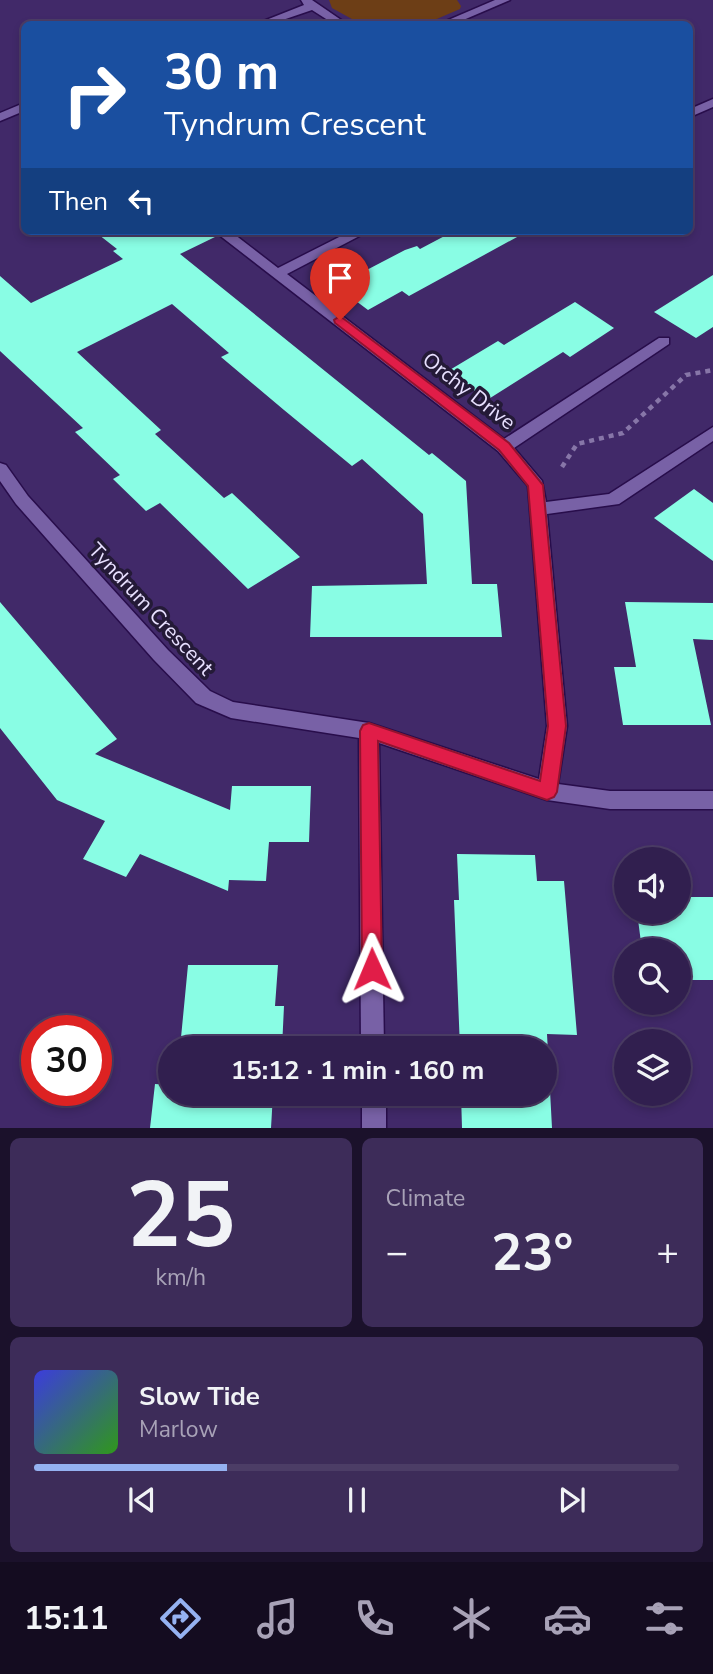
<!DOCTYPE html>
<meta charset="utf-8">
<style>
body{margin:0;font-family:"Nunito Sans",sans-serif;background:#3d2c59;color:#f1f3f6;height:100vh;display:flex;flex-direction:column;font-size:26px;white-space:nowrap}
*{box-sizing:border-box;margin:0}
p{font-size:23px;color:#a8a2b7}
.icon{flex:none;width:38px;height:38px;fill:none;stroke:currentColor;stroke-width:2;stroke-linecap:round;stroke-linejoin:round}
.map{position:relative;height:1128px;overflow:hidden}
.sheet{display:flex;flex-direction:column;gap:10px;padding:10px;background:#1b112b;flex:1}
.sheet>*{flex:none}
.banner{position:absolute;left:21px;top:21px;width:672px;height:214px;border-radius:10px;box-shadow:0 4px 10px #0003,0 0 0 2px #4c3d66;background:#1a4fa0;color:#fff;overflow:hidden}
.fabs{position:absolute;left:614px;top:847px;display:grid;gap:14px}
.fabs a{display:grid;place-items:center;width:77px;height:77px;border-radius:50%;background:#311f4f;box-shadow:0 4px 10px #0003,0 0 0 2px #4c3d66;font-size:35px}
.speed{position:absolute;left:21px;top:1015px;display:flex;gap:14px;font-size:35px;font-weight:700;text-align:center}
.speed>*{display:grid;place-content:center;width:91px;height:91px;border-radius:50%;background:#311f4f;box-shadow:0 4px 10px #0003,0 0 0 2px #4c3d66;line-height:1}
.speed .limit{border:10px solid #d22;background:#fff;color:#111}
.pin{position:absolute;display:grid;place-items:center;width:60px;height:60px;color:#fff;margin:-72px -30px;border-radius:50% 50% 50% 0;rotate:-45deg;box-shadow:0 0 7px #0007}
.pin .icon{rotate:45deg}
.me{position:absolute;width:77px;margin:-38px;rotate:359deg;stroke-linejoin:round;filter:drop-shadow(0 0 5px #0008)}
.turn{display:flex;align-items:center;gap:24px;height:147px;padding:0 28px;font-size:32px}
.turn .icon{width:91px;height:91px;stroke-width:2.5}
.turn b{display:block;font-size:49px;line-height:60px}
.then{display:flex;align-items:center;height:66px;padding:0 28px;background:#0003;gap:14px;font-size:26px}
.big{font-size:52px;font-weight:700;line-height:1.1}
.sheet .tile{flex:1;display:flex;flex-direction:column;justify-content:center;gap:10px;min-width:0;padding:0 24px;border-radius:10px;background:#3d2c59}
.sheet .dial{align-items:center;gap:0}
.dial b{font-size:91px;line-height:1}
.song{display:flex;align-items:center;gap:21px}
.cover{width:84px;height:84px;border-radius:10px;background:linear-gradient(135deg,hsl(240 70% 55%),hsl(110 70% 35%))}
.played{height:7px;border-radius:4px;background:linear-gradient(90deg,#95b2f1 30%,#4c3d66 30%)}
.keys{display:flex;justify-content:space-around;direction:ltr}
.heat{display:flex;justify-content:space-between;align-items:center;font-size:38px;direction:ltr}
.sheet .tiles{flex:1;display:grid;gap:10px;grid-template-columns:1fr 1fr}
.tile:last-child{grid-column:span 2}
.trip{position:absolute;left:158px;top:1036px;width:399px;height:70px;border-radius:35px;background:#311f4f;box-shadow:0 4px 10px #0003,0 0 0 2px #4c3d66;font-weight:700;line-height:70px;text-align:center}
.tab-bar{display:flex;height:112px;justify-content:space-around;align-items:center;background:#140c20;color:#a8a2b7}
.tab-bar .icon{width:49px;height:49px}
.tab-bar .selected{color:#95b2f1}
.tab-bar b{font-size:32px;color:#f1f3f6}
.map>svg:first-child{display:block}
.green{fill:#6d3e16}
.building{fill:#89fde4}
.lines{fill:none;stroke-linecap:round;stroke-linejoin:round}
.minor-casing{stroke:#280d4b;stroke-width:3}
.path{stroke:#8776a8;stroke-width:4.5;stroke-dasharray:5 5;stroke-linecap:butt}
.minor{fill:#7861a6;fill-rule:evenodd}
.route{fill:#e11d48;stroke:#92132f;stroke-width:2}
.labels{text-anchor:middle;stroke-width:7;stroke-linejoin:round;paint-order:stroke}
.street-label{font-size:21px;fill:#e8e0ff;stroke:#241a37}
</style>
<div class="map">
<svg width="713" height="1128" viewBox="0 0 713 1128">
<rect width="100%" height="100%" fill="#412969"/>
<!-- green -->
<polygon class="green" points="329,0 457,0 461,6 460,9 425,24 361,24 332,8"/>
<!-- building -->
<g class="building">
<polygon points="94,231 211,231 217,236 180,254 429,455 432,453 466,481 472,584 497,584 502,637 310,637 312,586 427,584 423,514 362,459 352,466 284,410 221,357 229,353 172,304 77,352 161,430 155,434 224,498 232,493 300,557 248,589 160,503 146,511 113,479 120,475 75,432 83,428 0,351 0,276 31,303 123,259 113,251 117,249"/>
<polygon points="454,231 528,231 409,296 402,291 368,310 336,286 405,250 417,246 420,249"/>
<polygon points="713,275 713,327 696,338 654,312"/>
<polygon points="575,302 614,328 570,357 563,352 487,400 448,371 498,341 504,345"/>
<polygon points="694,489 713,503 713,561 654,518"/>
<polygon points="0,602 117,739 95,754 230,810 232,786 311,786 309,842 269,842 266,881 229,880 228,891 140,854 126,877 83,859 105,821 57,800 0,728"/>
<polygon points="625,602 713,603 713,640 693,639 711,725 623,725 614,667 636,667"/>
<polygon points="457,854 535,855 537,881 564,881 577,1035 547,1034 552,1128 462,1128 461,1094 544,1094 544,1048 460,1048 454,900 459,900"/>
<polygon points="679,897 713,897 713,980 679,980 679,950 642,950 637,912 679,912"/>
<polygon points="188,965 278,965 275,1006 284,1006 282,1048 180,1048"/>
<polygon points="155,1084 170,1085 170,1094 273,1094 271,1128 150,1128"/>
</g>
<g class="lines">
<defs>
<g id="minor">
<polygon points="301,0 312,0 347,24 334,24 312,10 271,24 256,24 304,5"/>
<polygon points="495,0 510,0 454,24 439,24"/>
<polygon points="713,99 713,107 690,117 690,109"/>
<polygon points="24,103 24,111 0,121 0,113"/>
<polygon points="214,231 230,231 278,268 351,231 369,231 287,274 504,439 659,338 669,338 669,344 514,448 542,481 546,502 609,494 713,427 713,441 619,504 547,514 567,726 558,784 610,791 713,791 713,809 610,809 547,800 379,743 384,1048 361,1048 359,738 231,718 196,703 154,660 16,504 0,481 0,463 6,465 28,496 168,650 210,691 233,702 369,723 539,779 547,726 528,486 498,451"/>
<rect x="362" y="1094" width="24" height="34"/>
</g>
</defs>
<!-- minor casing -->
<use href="#minor" class="minor-casing"/>
<!-- path -->
<polyline class="path" points="562,467 577,444 623,433 686,375 713,370"/>
<!-- minor -->
<use href="#minor" class="minor"/>
</g>
<!-- route -->
<polygon class="route" points="340,316 509,443 543,485 566,726 557,792 554,797 547,800 378,741 382,969 379,976 372,979 365,976 362,969 360,731 363,725 369,723 540,781 548,726 528,486 499,450 335,323 334,320"/>
<g class="labels">
<!-- street labels -->
<g class="street-label">
<text transform="translate(469 391) rotate(38)" y="7">Orchy Drive</text>
<text transform="translate(151 609) rotate(47)" y="7">Tyndrum Crescent</text>
</g>
</g>
</svg>
<div class="fabs">
<a><svg class="icon" aria-label="sound" viewBox="0 0 24 24"><path d="M4 9h4l5-4v14l-5-4H4zM17 9q2 3 0 6"/></svg></a>
<a><svg class="icon" aria-label="search" viewBox="0 0 24 24"><circle cx="10" cy="10" r="6"/><path d="M15 15l6 6"/></svg></a>
<a><svg class="icon" aria-label="layers" viewBox="0 0 24 24"><path d="M12 4l9 5-9 5-9-5zM3 14l9 5 9-5"/></svg></a>
</div>
<div class="speed"><div class="limit">30</div></div>
<div class="pin" style="left:340px;top:320px;background:#d93025"><svg class="icon" aria-label="arrive" viewBox="0 0 24 24"><path d="M6 21V4h12l-3 4 3 4H6"/></svg></div>
<svg class="me" style="left:372px;top:969px" viewBox="-20 -20 40 40"><path d="M0-17L14 15 0 8-14 15z" fill="#e11d48" stroke="#fff" stroke-width="4"/></svg>
<div class="trip">15:12 · 1 min · 160 m</div>
<div class="banner">
<div class="turn"><svg class="icon" aria-label="right" viewBox="0 0 24 24"><path d="M7 20v-9h11M14 6l5 5-5 5"/></svg><div><b>30 m</b>Tyndrum Crescent</div></div>
<div class="then">Then<svg class="icon" aria-label="left" viewBox="0 0 24 24"><path d="M17 20v-9H6M10 6l-5 5 5 5"/></svg></div>
</div>
</div>
<section class="sheet">
<div class="tiles">
<div class="tile dial"><b>25</b><p>km/h</p></div>
<div class="tile"><p>Climate</p>
<div class="heat"><a>−</a><b class="big">23°</b><a>+</a></div>
</div>
<div class="tile">
<div class="song"><i class="cover"></i><div><b>Slow Tide</b><p>Marlow</p></div></div>
<div class="played"></div>
<div class="keys"><svg class="icon" aria-label="previous" viewBox="0 0 24 24"><path d="M18 5L8 12l10 7zM5 5v14"/></svg><svg class="icon" aria-label="pause" viewBox="0 0 24 24"><path d="M8 5v14M16 5v14"/></svg><svg class="icon" aria-label="next" viewBox="0 0 24 24"><path d="M6 5l10 7-10 7zM19 5v14"/></svg></div>
</div>
</div>
</section>
<nav class="tab-bar">
<b>15:11</b>
<svg class="icon selected" aria-label="directions" viewBox="0 0 24 24"><path d="M12 3l9 9-9 9-9-9zM9 14v-3h6M13 9l2 2-2 2"/></svg>
<svg class="icon" aria-label="music" viewBox="0 0 24 24"><path d="M9 18V5l10-2v13"/><circle cx="6" cy="18" r="3"/><circle cx="16" cy="16" r="3"/></svg>
<svg class="icon" aria-label="phone" viewBox="0 0 24 24"><path d="M5 4h4l2 5-3 2q2 4 5 5l2-3 5 2v4C11 20 4 13 5 4z"/></svg>
<svg class="icon" aria-label="climate" viewBox="0 0 24 24"><path d="M12 3v18M4 7l16 10M4 17L20 7"/></svg>
<svg class="icon" aria-label="car" viewBox="0 0 24 24"><path d="M5 17H2v-5l4-1 3-4h7l3 4 3 1v5h-3M9 17h6M6 11h13"/><circle cx="7" cy="17" r="2"/><circle cx="17" cy="17" r="2"/></svg>
<svg class="icon" aria-label="filters" viewBox="0 0 24 24"><path d="M4 7h16M4 17h16"/><circle cx="9" cy="7" r="2"/><circle cx="15" cy="17" r="2"/></svg>
</nav>
